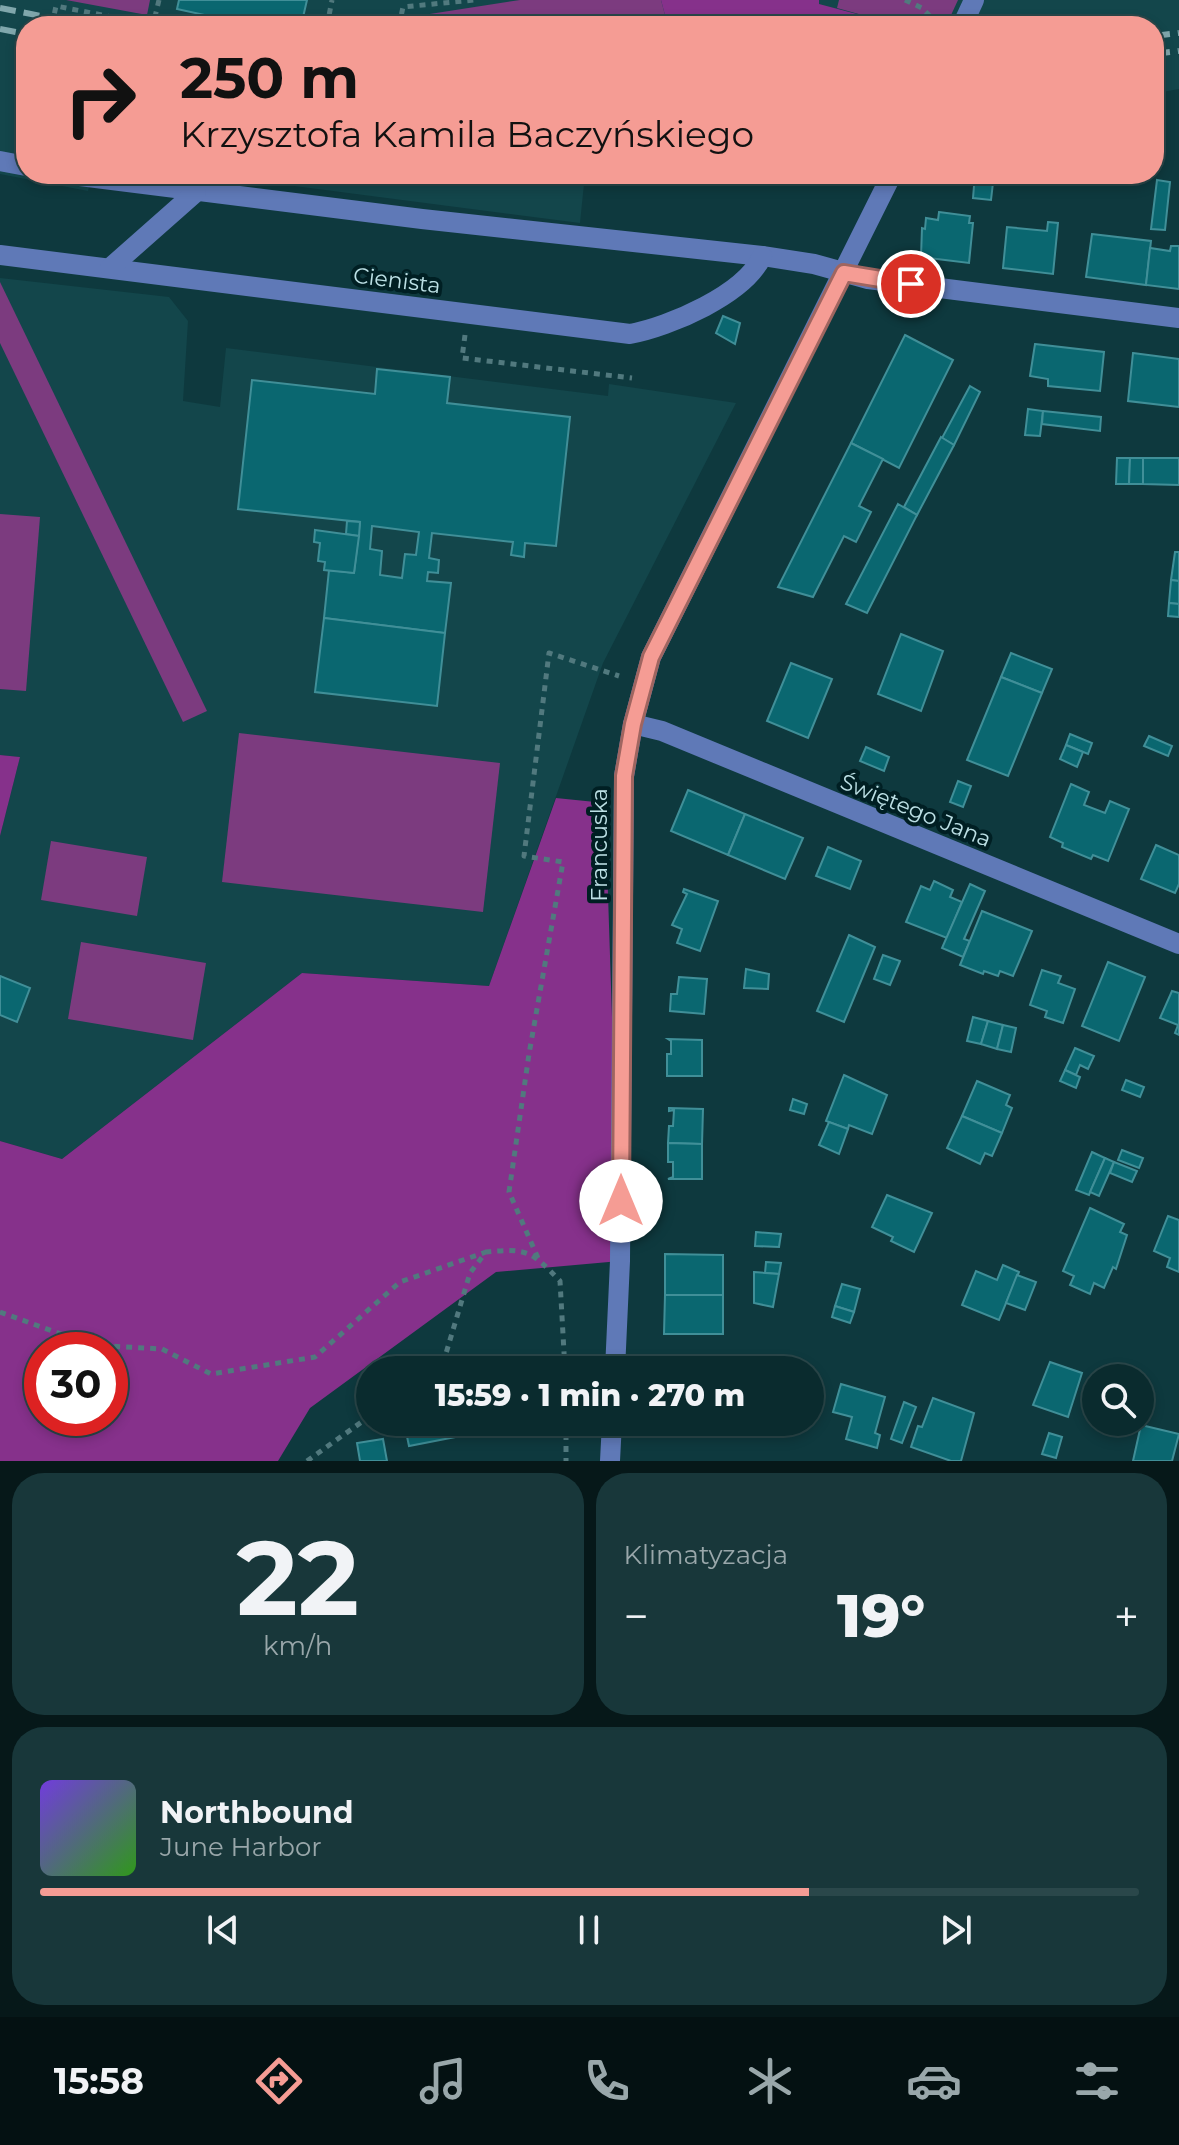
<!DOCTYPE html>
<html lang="pl">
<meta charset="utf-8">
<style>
body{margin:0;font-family:Montserrat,sans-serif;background:#18373a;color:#f1f3f6;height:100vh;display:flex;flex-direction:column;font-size:30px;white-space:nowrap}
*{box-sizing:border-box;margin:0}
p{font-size:26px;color:#99a7aa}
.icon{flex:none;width:44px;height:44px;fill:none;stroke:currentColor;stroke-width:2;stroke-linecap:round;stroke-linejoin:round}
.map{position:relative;height:1461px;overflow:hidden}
.sheet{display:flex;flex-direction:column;gap:12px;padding:12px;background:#061819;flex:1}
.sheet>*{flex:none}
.guide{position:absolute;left:16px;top:16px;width:1148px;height:168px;border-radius:32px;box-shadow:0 4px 12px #0003,0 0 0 2px #2a474a;background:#f59c94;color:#111;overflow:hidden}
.tools{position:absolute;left:1082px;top:1364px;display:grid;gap:16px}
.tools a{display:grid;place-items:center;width:72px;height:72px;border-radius:50%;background:#0a2b2e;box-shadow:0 4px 12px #0003,0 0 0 2px #2a474a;font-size:40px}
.speed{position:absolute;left:24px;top:1332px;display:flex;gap:16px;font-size:40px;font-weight:700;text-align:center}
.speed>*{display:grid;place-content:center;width:104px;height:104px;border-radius:50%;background:#0a2b2e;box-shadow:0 4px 12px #0003,0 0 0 2px #2a474a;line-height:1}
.speed .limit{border:12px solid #d22;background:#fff;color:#111}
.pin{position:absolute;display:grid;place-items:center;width:68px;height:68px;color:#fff;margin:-34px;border:4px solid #fff;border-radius:50%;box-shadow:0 2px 8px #0007}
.me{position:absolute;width:88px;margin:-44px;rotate:0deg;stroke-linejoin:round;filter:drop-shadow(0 0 6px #0008)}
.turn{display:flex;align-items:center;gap:28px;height:168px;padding:0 32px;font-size:36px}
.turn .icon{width:104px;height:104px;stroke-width:2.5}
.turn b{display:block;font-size:56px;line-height:68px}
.big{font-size:60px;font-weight:800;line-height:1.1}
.sheet .widget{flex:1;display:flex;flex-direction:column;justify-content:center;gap:12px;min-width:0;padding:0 28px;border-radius:32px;background:#18373a}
.sheet .dial{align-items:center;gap:0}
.dial b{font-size:104px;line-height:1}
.song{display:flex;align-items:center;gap:24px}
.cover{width:96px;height:96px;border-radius:12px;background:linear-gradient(135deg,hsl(260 70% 55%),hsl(110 70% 35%))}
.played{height:8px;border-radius:4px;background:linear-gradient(90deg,#f59c94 70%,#2a474a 70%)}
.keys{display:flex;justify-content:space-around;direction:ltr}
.heat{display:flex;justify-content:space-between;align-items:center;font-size:44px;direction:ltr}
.sheet .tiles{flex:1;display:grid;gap:12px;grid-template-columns:1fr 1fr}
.widget:last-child{grid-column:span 2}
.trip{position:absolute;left:356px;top:1356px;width:468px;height:80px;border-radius:40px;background:#0a2b2e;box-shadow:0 4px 12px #0003,0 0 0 2px #2a474a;font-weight:800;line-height:80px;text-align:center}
.tab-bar{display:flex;height:128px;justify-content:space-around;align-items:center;background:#041112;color:#99a7aa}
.tab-bar .icon{width:56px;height:56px}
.tab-bar .selected{color:#f59c94}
.tab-bar b{font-size:36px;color:#f1f3f6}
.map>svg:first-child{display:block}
.built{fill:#13464b}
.green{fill:#7c3b7f}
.forest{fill:#86318b;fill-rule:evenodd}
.building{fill:#0a6770;stroke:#408f98;stroke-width:2;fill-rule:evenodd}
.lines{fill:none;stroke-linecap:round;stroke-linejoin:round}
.path{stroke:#51797e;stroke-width:5;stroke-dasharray:6 6;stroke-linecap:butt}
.minor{stroke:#5f79b7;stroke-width:20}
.rail{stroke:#80a7ac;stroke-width:6;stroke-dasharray:16 8;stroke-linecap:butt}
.route-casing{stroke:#9f6560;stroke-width:20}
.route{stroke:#f59c94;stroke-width:14}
.labels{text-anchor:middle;stroke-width:8;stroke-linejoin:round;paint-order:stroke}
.street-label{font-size:22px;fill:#bce0e5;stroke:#001f23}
</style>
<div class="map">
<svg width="1179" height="1461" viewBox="0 0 1179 1461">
<rect width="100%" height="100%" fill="#0e393e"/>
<!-- built -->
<g class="built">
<polygon points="0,0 1179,0 1179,89 1157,93 1154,101 1154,26 26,26 26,174 92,174 88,191 0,174"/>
<polygon points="201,174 585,174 580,223"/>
<polygon points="0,278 169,297 188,321 183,401 220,407 226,348 608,396 609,384 736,403 603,663 489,986 302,973 62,1159 0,1141 0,836 20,757 0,755"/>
</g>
<!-- green -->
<g class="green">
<polygon points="66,0 150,0 147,15"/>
<polygon points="520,0 661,0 668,26 403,26 404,18"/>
<polygon points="839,0 958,0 946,26 902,26 837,8"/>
<polygon points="0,282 207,711 183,722 0,343"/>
<polygon points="0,514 40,517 26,691 0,689"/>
<polygon points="239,733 500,763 483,912 222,882"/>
<polygon points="51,841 147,857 137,916 41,900"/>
<polygon points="81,942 206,963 193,1040 68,1019"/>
</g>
<!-- forest -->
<g class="forest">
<polygon points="661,0 819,0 819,4 902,26 668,26"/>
<polygon points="0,755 20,757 0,836"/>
<path d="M556,798l49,5 15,458 -124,11 -186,136 -32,53h-278v-320l62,18 240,-186 187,13zM42,1350h68v68h-68z"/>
</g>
<!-- building -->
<g class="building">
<polygon points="179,0 307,0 301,26 231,26 232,21 177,9"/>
<polygon points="975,174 994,174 991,200 973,198"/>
<polygon points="1157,180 1170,182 1165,230 1151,229"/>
<polygon points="939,212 970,216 969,223 973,223 969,263 921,257 922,228 925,229 926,218 938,220"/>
<polygon points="1048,222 1058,223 1053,274 1003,268 1007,227 1047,231"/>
<polygon points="1092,234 1151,241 1146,285 1086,277"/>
<polygon points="1171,246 1179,246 1179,289 1146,285 1150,248 1170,251"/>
<polygon points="723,316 740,323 735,344 716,333"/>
<polygon points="905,335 953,360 899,468 851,443"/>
<polygon points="1035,344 1104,352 1100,391 1048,386 1048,379 1030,376"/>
<polygon points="1133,353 1179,359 1179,407 1128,401"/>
<path d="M377,369l73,8 -3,26 123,14 -14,129 -31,-3 -1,14 -13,-2 2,-13 -81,-9 -3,25 10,2 -1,13 -10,-1 -1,9 24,2 -6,50 -121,-15 5,-48 25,3 6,-51 -122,-13 14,-129 123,14zM372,526l47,6 -3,23 -11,-1 -3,24 -22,-3 2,-24 -12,-2z"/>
<polygon points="970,386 980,392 954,445 942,438"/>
<polygon points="1028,409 1043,411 1040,436 1025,435"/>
<polygon points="1043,411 1101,417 1100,431 1042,424"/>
<polygon points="941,437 954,445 917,515 904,507"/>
<polygon points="851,443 883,459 859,506 871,512 856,542 844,536 813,597 778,587"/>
<polygon points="1117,458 1130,458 1129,484 1116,484"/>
<polygon points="1130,458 1143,458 1143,484 1129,484"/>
<polygon points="1143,458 1179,458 1179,485 1143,484"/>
<polygon points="898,504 917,515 867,613 846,604"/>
<polygon points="347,521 360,522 359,536 346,534"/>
<polygon points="315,530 359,536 354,573 324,570 325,562 318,561 320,543 314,542"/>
<polygon points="1175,552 1179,552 1179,581 1171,580"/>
<polygon points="1171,580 1179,581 1179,604 1169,603"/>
<polygon points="1169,603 1179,604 1179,617 1168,616"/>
<polygon points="324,618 445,633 437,706 315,692"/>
<polygon points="901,634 943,651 921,711 878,694"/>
<polygon points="1011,653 1052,669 1042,693 1001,677"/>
<polygon points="791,663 832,679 808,738 767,721"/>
<polygon points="1001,677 1042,693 1008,776 967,760"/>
<polygon points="1070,734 1092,743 1088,754 1066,745"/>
<polygon points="1149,736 1172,746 1168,756 1144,746"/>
<polygon points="1066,745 1083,752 1077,767 1060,759"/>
<polygon points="866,747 889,757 884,771 860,761"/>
<polygon points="958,781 971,786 963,807 950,802"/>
<polygon points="1071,784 1089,792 1084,805 1105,813 1110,801 1129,809 1108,861 1093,855 1091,859 1062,847 1063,843 1050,837"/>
<polygon points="688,790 745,814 728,855 671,831"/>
<polygon points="745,814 803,838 785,879 728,855"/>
<polygon points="1156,845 1179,855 1179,884 1175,893 1141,879"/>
<polygon points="828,847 861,861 850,889 816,876"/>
<polygon points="934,881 953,890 950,897 962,902 947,938 906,922 921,886 930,890"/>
<polygon points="970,884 985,891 964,939 970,941 963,957 942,948"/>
<polygon points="684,889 718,901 700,951 677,943 682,929 672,925 687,894 683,892"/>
<polygon points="982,911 1032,931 1013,976 1000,971 998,976 984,971 983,974 960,965"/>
<polygon points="849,935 875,947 844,1022 817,1011"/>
<polygon points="883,955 900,961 890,985 874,979"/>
<polygon points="1108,962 1145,977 1119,1041 1082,1026"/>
<polygon points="746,969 769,974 768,989 744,988"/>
<polygon points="1042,970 1061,976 1058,983 1075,989 1063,1023 1045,1017 1047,1011 1030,1005"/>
<polygon points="0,976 30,988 17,1022 0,1015"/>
<polygon points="679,977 707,979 704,1014 670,1011 671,994 677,994"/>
<polygon points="1172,991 1179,993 1179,1035 1175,1033 1178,1025 1160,1018"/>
<polygon points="973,1017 988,1021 981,1044 967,1041"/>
<polygon points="988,1021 1003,1025 997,1049 981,1044"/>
<polygon points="1003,1025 1016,1028 1011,1052 997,1049"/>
<polygon points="668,1039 702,1040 702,1076 667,1076 667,1054 671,1054 671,1041"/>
<polygon points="1075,1048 1094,1056 1088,1069 1080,1065 1076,1075 1065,1070"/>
<polygon points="1065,1070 1080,1077 1076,1088 1060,1081"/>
<polygon points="844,1075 887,1095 872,1134 849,1125 848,1129 826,1121"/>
<polygon points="1126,1080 1144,1087 1140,1097 1122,1090"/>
<polygon points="977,1081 1010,1095 1006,1105 1012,1108 1002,1133 962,1116"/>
<polygon points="793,1099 807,1104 804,1114 790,1110"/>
<polygon points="669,1108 703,1109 702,1144 668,1143 669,1126 673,1126 674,1110 669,1111"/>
<polygon points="962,1116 1002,1133 992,1156 985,1153 980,1164 947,1148"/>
<polygon points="829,1122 848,1129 839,1154 819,1145"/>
<polygon points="668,1143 702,1144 702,1179 668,1179 673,1177 673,1162 668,1162"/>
<polygon points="1122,1150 1143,1158 1139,1168 1118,1160"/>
<polygon points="1092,1152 1105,1158 1089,1195 1076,1190"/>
<polygon points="1105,1158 1114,1162 1099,1196 1090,1192"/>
<polygon points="1114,1162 1137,1171 1132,1182 1110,1173"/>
<polygon points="887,1195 932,1213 914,1252 891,1241 893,1237 872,1227"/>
<polygon points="1090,1208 1124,1224 1120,1232 1127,1235 1116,1269 1113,1267 1104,1288 1094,1283 1090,1294 1070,1285 1074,1276 1063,1271"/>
<polygon points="1168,1216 1179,1220 1179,1272 1167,1267 1170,1258 1154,1251"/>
<polygon points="756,1232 781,1234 779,1247 755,1246"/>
<polygon points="665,1254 723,1255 723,1295 665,1295"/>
<polygon points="766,1262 781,1263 779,1274 765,1273"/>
<polygon points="1003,1265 1019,1272 999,1320 962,1305 976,1271 997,1280"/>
<polygon points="754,1272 779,1274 773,1307 754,1303"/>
<polygon points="1017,1275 1036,1282 1025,1310 1006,1303"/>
<polygon points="842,1284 860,1289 854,1312 835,1306"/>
<polygon points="665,1295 723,1295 723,1334 664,1334"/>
<polygon points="835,1306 854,1312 850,1323 832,1317"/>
<polygon points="1050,1362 1082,1373 1068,1417 1033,1405"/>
<polygon points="841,1384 885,1397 875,1433 880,1435 877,1448 846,1439 852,1417 833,1412"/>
<polygon points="933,1398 974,1413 961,1461 951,1461 911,1447 918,1426 922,1427"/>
<polygon points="904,1402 916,1407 902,1443 891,1439"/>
<polygon points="404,1422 463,1422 466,1435 409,1446"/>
<polygon points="662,1422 723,1422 722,1427 662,1427"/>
<polygon points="1141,1425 1179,1434 1172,1461 1133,1461"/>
<polygon points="1049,1433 1062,1437 1056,1458 1042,1454"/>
<polygon points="383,1439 387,1461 360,1461 357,1443"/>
</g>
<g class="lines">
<!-- path -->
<g class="path">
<polyline points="159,0 153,25 161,26"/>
<polyline points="905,0 922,8 939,25"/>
<polyline points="52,25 56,6 153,25"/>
<polyline points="203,26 204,15"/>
<polyline points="327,26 332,0"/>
<polyline points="399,26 403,7 474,0"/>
<polyline points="465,335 462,358 632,378"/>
<polyline points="538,1258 509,1192 529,1054 563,862 524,856 549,653 619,676"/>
<polyline points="0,1312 91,1345 162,1349 211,1374 315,1357 400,1282 486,1252"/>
<path d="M432,1370l12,-10 26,-87 16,-21c42,-4 45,-1 74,29l5,89"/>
<polyline points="566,1422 566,1461"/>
<polyline points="307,1461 370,1416"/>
</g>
<!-- minor -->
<g class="minor">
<polyline points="962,26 974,0"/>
<polyline points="0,161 26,166"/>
<polyline points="64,174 422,219 762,256 814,264 868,279 1179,318"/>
<path d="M0,255l630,79c39,-7 116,-40 132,-78"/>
<polyline points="110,268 196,192"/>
<polyline points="633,724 662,731 1179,944"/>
<polyline points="615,1370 620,1261 624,776 633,724 651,657 892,174"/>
<polyline points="610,1461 612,1422"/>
</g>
<!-- rail -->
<g class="rail">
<polyline points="0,8 93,26"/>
<polyline points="0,29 26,34"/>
<polyline points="1154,36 1179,33"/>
<polyline points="1154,54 1179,51"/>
</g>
</g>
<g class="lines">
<defs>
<polyline id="route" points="621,1201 624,776 633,724 651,657 844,273 911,284"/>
</defs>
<!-- route casing -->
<use href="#route" class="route-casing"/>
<!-- route -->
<use href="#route" class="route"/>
</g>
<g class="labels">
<!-- street labels -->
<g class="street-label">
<text transform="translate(397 280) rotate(7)" y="8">Cienista</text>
<text transform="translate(916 810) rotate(22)" y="8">Świętego Jana</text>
<text transform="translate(599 845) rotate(-90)" y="8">Francuska</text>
</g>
</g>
</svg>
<div class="tools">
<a><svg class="icon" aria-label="search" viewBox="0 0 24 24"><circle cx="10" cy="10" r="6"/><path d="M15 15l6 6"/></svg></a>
</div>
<div class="speed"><div class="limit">30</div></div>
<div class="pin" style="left:911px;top:284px;background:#d93025"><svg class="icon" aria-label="arrive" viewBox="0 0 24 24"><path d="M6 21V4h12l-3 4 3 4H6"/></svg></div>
<svg class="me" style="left:621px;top:1201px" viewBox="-20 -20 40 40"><circle r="19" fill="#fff"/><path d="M0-13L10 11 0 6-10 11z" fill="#f59c94"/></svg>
<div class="trip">15:59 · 1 min · 270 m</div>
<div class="guide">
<div class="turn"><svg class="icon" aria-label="right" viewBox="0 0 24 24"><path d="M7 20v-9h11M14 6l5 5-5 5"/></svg><div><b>250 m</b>Krzysztofa Kamila Baczyńskiego</div></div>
</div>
</div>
<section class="sheet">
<div class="tiles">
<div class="widget dial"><b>22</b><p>km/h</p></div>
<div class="widget"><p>Klimatyzacja</p>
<div class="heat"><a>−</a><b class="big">19°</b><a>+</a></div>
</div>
<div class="widget">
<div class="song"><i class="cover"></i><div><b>Northbound</b><p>June Harbor</p></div></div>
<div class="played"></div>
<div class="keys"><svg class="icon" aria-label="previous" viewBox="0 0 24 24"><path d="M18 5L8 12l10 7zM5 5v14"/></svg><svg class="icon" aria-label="pause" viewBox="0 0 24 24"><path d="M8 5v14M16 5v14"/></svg><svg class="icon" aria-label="next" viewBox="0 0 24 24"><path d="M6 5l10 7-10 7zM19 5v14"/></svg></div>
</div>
</div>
</section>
<nav class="tab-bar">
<b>15:58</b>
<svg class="icon selected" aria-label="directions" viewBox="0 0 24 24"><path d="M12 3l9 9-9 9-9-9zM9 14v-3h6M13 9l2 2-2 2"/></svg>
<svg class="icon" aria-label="music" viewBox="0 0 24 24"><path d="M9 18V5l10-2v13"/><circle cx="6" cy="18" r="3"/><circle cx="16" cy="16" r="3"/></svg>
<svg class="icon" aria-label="phone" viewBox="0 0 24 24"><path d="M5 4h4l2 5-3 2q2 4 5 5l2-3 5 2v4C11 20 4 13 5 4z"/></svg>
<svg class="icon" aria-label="climate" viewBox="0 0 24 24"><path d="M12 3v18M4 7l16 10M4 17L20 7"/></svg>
<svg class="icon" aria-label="car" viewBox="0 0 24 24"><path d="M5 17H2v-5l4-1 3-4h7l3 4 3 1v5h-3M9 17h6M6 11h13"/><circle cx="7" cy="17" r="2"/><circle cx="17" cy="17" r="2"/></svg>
<svg class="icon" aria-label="filters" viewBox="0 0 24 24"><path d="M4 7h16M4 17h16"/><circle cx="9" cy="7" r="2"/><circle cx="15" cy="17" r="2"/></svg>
</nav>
